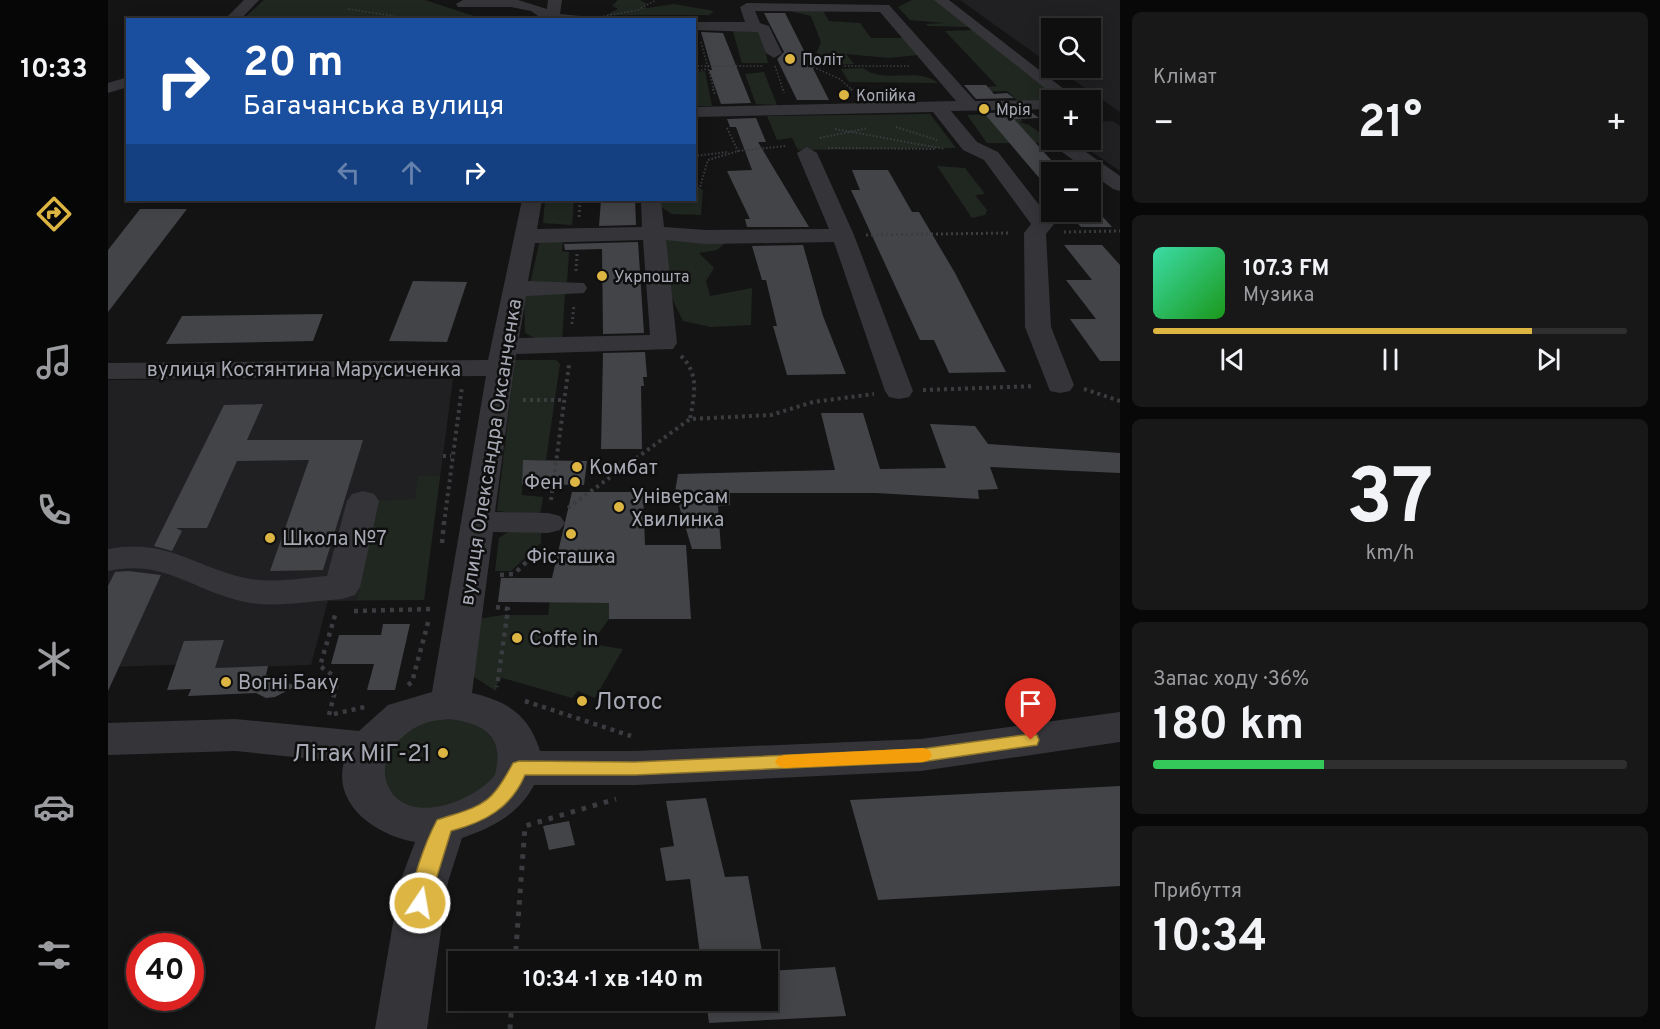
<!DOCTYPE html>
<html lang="uk">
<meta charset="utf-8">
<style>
body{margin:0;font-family:Overpass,sans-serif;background:#181819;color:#f1f3f6;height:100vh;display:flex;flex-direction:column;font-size:22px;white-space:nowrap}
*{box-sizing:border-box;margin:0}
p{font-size:20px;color:#9b9c9f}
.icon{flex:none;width:33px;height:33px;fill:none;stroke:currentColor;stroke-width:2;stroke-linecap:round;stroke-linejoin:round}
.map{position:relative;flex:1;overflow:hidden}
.details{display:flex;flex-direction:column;gap:12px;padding:12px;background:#080809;width:540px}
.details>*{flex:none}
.banner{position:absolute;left:18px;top:18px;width:570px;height:183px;border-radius:0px;box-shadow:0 3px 15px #0003,0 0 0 2px #2f2f30;background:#1a4fa0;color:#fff;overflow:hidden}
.fabs{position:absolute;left:933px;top:18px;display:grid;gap:12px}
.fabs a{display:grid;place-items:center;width:60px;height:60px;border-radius:0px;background:#0f0f10;box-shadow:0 3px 15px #0003,0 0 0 2px #2f2f30;font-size:30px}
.speed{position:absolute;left:18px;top:933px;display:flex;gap:12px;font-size:30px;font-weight:700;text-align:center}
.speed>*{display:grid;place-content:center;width:78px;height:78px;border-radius:50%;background:#0f0f10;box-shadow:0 3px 15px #0003,0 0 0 2px #2f2f30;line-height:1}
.speed .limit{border:9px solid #d22;background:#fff;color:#111}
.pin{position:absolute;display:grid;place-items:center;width:51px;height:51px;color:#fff;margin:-62px -26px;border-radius:50% 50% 50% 0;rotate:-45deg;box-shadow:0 0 6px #0007}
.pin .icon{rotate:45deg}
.me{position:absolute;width:66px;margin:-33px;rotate:12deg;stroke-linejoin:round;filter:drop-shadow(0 0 4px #0008)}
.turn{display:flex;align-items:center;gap:21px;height:126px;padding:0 18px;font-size:27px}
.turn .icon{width:78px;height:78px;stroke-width:2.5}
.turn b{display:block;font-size:42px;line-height:51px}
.lanes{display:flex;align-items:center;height:57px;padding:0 18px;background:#0003;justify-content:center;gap:30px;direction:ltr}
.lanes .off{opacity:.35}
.big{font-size:45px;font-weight:700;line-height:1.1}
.details .card{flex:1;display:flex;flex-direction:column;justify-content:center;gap:9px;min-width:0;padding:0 21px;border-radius:9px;background:#181819}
.details .dial{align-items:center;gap:0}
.dial b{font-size:78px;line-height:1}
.song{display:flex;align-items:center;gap:18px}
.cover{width:72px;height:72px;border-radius:9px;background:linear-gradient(135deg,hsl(160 70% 55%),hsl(120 70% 35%))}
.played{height:6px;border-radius:3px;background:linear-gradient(90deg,#ddb543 80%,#2f2f30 80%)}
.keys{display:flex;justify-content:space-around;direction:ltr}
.heat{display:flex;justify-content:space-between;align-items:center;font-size:33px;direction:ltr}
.charge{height:9px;border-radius:4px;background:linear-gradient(90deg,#34c759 36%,#2f2f30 0)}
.trip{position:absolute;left:340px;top:951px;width:330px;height:60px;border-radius:0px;background:#0f0f10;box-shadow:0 3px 15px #0003,0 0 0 2px #2f2f30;font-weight:700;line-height:60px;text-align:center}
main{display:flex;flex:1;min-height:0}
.dock{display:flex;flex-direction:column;width:108px;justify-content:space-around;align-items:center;background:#060606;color:#9b9c9f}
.dock .icon{width:42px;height:42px}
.dock .current{color:#ddb543}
.dock b{font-size:27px;color:#f1f3f6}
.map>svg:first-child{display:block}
.built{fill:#202022}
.green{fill:#202721}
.building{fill:#434448}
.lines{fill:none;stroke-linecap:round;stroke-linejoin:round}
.path-far5{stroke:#3b3c40;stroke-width:1.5;stroke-dasharray:1.5 2;stroke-linecap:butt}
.path-far4{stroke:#3b3c40;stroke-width:2;stroke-dasharray:1.5 2;stroke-linecap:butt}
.path-far3{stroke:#3b3c40;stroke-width:3;stroke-dasharray:2 3;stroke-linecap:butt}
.path-far2{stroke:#3b3c40;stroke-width:4;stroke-dasharray:3 4;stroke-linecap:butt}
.path-far1{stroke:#3b3c40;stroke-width:4.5;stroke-dasharray:4 5;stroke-linecap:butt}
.path{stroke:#3b3c40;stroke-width:5;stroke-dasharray:4.5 7;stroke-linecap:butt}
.minor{fill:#353539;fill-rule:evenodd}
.route{fill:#ddb543;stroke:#90762c;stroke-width:1.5}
.slow{fill:#f59e0b}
.poi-dot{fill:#ddb543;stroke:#0f0f10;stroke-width:2}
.labels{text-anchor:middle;stroke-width:5;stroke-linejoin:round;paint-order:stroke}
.far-poi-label{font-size:16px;fill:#a7aab4;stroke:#0f0f10;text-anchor:start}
.street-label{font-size:20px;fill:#a7aab4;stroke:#0f0f10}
.poi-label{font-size:20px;fill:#a7aab4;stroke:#0f0f10;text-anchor:start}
.near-poi-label{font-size:24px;fill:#a7aab4;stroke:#0f0f10;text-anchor:start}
</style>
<main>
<nav class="dock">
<b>10:33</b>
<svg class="icon current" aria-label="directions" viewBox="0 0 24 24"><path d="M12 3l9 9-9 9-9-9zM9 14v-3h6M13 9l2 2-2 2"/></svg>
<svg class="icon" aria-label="music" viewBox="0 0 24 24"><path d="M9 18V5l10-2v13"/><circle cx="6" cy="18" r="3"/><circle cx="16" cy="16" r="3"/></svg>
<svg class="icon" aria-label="phone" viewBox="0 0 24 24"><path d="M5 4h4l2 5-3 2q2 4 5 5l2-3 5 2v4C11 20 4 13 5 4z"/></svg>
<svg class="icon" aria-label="climate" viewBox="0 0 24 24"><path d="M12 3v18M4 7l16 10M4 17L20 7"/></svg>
<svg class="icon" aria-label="car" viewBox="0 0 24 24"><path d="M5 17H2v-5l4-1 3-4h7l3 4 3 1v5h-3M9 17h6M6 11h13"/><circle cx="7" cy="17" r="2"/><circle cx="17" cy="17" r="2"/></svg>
<svg class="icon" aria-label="filters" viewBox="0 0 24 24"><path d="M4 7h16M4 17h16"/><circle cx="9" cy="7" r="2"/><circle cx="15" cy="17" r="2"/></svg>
</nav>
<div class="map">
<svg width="1012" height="1029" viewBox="0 0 1012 1029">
<rect width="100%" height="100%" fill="#141415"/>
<!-- built -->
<g class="built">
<polygon points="852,0 1012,0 1012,112 948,68 982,68 982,28 944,28 943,65"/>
<polygon points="1005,121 1012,126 1012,171 971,143 959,140 982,140 983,122"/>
<polygon points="345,379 316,600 220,601 203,665 89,669 91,664 0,667 0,380"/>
</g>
<!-- green -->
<g class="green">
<polygon points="156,0 317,0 375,19 135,19"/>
<polygon points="510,0 532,0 539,4 535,7 539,8 566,4 606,11 601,15 498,15 510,9 504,6"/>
<polygon points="804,0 828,0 862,27 820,26 818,24 837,23 802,20 790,7"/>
<polygon points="682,11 715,11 721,21 752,23 763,38 799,38 810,55 781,58 738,54 746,64 716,65 708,54 713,42 703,16"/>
<polygon points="624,28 652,29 660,63 634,63"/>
<polygon points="866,30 952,97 950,100 912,103 899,91 872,92 868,88 889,86 837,31"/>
<path d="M755,68c21,17 54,-2 75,15l-89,-1 -8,-13z"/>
<polygon points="597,71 604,106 587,106 587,72"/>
<polygon points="656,72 669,105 648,104 637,74"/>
<polygon points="822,114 848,148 690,150 684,138 669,140 659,116"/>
<polygon points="906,114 915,121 911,122 921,125 947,143 879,143 859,115"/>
<polygon points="829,166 857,168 877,194 867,195 879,210 877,215 864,218"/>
<polygon points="587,186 595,190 593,215 564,214 550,205 551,200 586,200"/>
<polygon points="437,200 466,200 464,225 435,223"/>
<polygon points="552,239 618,242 609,250 591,253 606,268 598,281 602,296 644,288 643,325 603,327 575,321 560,290"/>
<polygon points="432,240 455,240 454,251 461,252 459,283 422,284"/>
<polygon points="457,293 454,342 433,341 417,333 416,294"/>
<polygon points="407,360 448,360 452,364 438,460 415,460 414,495 435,497 432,516 389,511"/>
<polygon points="310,476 332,476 316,600 249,600 269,501 307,499"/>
<polygon points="406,528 433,530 433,543 403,571 387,571 391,538"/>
<polygon points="442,602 501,603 501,619 483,644 515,649 487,698 470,691 464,698 391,677 388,691 366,677 363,666 369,619 395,615 440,615"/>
<polygon points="317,707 403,730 386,805 286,817 261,748"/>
</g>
<!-- building -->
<g class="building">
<polygon points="656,13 677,13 721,100 689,100 669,59 676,52"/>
<polygon points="593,32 615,33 643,103 613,104 601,70 604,70"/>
<polygon points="856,85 878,85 886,94 899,93 906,98 868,99"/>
<polygon points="923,112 931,118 906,119 954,172 944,172 944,193 876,113"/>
<polygon points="648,118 658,142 650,142 701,227 639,227 637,219 642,219 619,171 644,170 628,127 622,127 619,119"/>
<polygon points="744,170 780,170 804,212 811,212 847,273 898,372 841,373 826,340 812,340 743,190 752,190"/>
<polygon points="493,200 527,200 528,225 491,226"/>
<polygon points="982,204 984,205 1004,227 973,227 959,212 982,212"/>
<polygon points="32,209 79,209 0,312 0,250"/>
<polygon points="530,242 536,333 495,334 494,249 457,250 456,244"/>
<polygon points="695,245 715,316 738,374 679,375 665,326 669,326 658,280 654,280 644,246"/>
<polygon points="956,245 994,245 1012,265 1012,361 992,361 962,319 988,319 958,280 984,280"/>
<polygon points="305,281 359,282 339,342 281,341"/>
<polygon points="215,314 205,341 58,344 74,316"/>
<polygon points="537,352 539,377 535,377 536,386 533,386 534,449 493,449 495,353"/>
<polygon points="155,404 139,440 255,440 215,570 162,571 201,460 129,461 99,528 68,528 74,531 64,551 46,546 116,405"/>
<polygon points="713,413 755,413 772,469 838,468 822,424 867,426 880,444 1012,453 1012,473 882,467 890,489 870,490 871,499 768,493 622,493 622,505 610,506 613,549 584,549 567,492 570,474 727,470"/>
<polygon points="415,460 479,461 476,485 414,484"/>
<polygon points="464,492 535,492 537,545 578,545 583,619 501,619 501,603 390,602 393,578 444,578"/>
<polygon points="20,571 53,575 0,691 0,586 7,572"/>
<polygon points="275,624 302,624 287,690 259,690 266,664 223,664 231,635 273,635"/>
<polygon points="116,640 107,668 160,666 158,675 188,686 167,697 158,698 148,693 80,696 83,689 59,690 76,641"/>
<polygon points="1012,786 1012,886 770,900 742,800"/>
<polygon points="598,798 617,877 640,876 656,962 593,962 582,879 558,881 552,848 566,846 558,801"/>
<polygon points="461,821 467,845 441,850 435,826"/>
<polygon points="727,967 738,1016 601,1023 598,1000 660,1000 660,971"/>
</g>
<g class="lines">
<!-- path-far5 -->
<g class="path-far5">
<polyline points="240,9 312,20"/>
<polyline points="492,17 530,10 548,0"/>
<polyline points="593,42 606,90"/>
<polyline points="586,66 655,66"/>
<polyline points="667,66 675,90"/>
<polyline points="677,66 802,66"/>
<polyline points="705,67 732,79 744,90"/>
<polyline points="586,71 600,69"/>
</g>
<!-- path-far4 -->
<g class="path-far4">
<polyline points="605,89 607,95"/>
<polyline points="675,89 676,93"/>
<polyline points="743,89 744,91"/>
<polyline points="982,111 991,115 982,119"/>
<polyline points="788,127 829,140"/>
<polyline points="619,128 630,151 628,152"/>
<polyline points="727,129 837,149"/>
<polyline points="712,138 760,128"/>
<polyline points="720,148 827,149"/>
<polyline points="586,156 620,152"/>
<polyline points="586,190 592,187 600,160 630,151 678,146"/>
<polyline points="472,203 472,200"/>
</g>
<!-- path-far3 -->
<g class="path-far3">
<polyline points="471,217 472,202"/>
<polyline points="956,232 1012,231"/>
<polyline points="758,235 903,233"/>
<polyline points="468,271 469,254"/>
<polyline points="464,324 466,305"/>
</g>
<!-- path-far2 -->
<g class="path-far2">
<path d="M573,356c19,18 13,40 9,63"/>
<polyline points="976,389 1012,401"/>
<polyline points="815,390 927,386"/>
<polyline points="415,400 456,400"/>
<polyline points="335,456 343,456"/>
<polyline points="443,500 461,365"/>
<polyline points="460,508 582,419 663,415 705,402 766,394"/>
<polyline points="336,524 354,387"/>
</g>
<!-- path-far1 -->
<g class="path-far1">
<polyline points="334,543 336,522"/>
<polyline points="392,575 406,574 435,546"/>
<polyline points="388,607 400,609 389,687"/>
<polyline points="246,611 326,609"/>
<polyline points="300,685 304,682 321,619"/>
<polyline points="417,701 523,736"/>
<polyline points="226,714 257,707"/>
<polyline points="221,715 230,679 212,666 228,612"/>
</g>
<!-- path -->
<g class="path">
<polyline points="407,962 417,826 508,799"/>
<polyline points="402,1029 404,1000"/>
</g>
<!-- minor -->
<g class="minor">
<polygon points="136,0 151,0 132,20 116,20"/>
<polygon points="355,0 410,0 439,9 440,0 454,0 452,14 472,16 479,20 436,20 423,11 403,7 350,7 348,4"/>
<polygon points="826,0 841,0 970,100 952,100"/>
<polygon points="639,3 781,5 867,101 950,100 944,100 944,109 843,111 869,142 890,152 946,224 938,234 943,327 966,385 962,391 952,393 942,391 917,327 916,233 923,224 876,160 855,150 825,112 586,117 586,107 848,101 772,12 647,11 652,23 661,26 674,53 666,58 658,53 650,32 586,30 586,22 637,22 632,7"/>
<polygon points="20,77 20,87 0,93 0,83"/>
<polygon points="943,136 944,140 961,140 1012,176 1012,191 1005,189 943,144 941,140"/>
<path d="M699,147l10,6 37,82 59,156 -4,6 -10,2 -10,-2 -4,-6 -51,-149 -128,2 -40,-4 11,103 -4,6 -157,5 -21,158 53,1 12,3 5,7 -5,7 -12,3 -55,-1 -21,161c35,8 57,22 68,58h95l286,-12 199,-27v30l-199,29 -286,14h-101c-16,30 -41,42 -72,53l-14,44 -21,147h-52l25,-147 15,-40c-37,-6 -83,-36 -71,-80l-109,-11 -127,4v-32l127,-4 124,12 29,-26 44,-13 54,-316 -378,3v-16l380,-3 34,-160h20l-5,29 105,-2 -1,-27h20l3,27 42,3 123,-1 -32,-76zM535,240l7,95 -131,3 7,-42 58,-3 3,-5 -3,-5 -56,-2 7,-38zM342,719c35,5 55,17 45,56 -20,26 -88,53 -107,11 -12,-26 12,-53 35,-62 8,-4 18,-4 27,-5z"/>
<path d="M255,491l11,3 5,7 -19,86 -5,8 -13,4c-31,2 -66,9 -97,3 -53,-11 -79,-43 -137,-31v-22c59,-11 84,17 137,29 26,6 56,0 82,-2l20,-75 5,-7z"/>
</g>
</g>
<!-- route -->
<path class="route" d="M923,734l6,1 2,5 -2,5 -116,17 -286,13h-110c-14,33 -40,47 -74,56l-24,78 -7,3 -7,-3c-8,-17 15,-72 24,-89 45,-15 53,-13 76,-57l6,-2 116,1 286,-13z"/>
<!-- slow -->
<polygon class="slow" points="815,748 821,750 824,755 821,760 815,762 676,768 670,766 667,762 670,757 676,755"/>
<!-- markers -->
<g class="poi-dot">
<circle cx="682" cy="59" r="6"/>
<circle cx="736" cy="95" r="6"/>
<circle cx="876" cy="109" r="6"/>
<circle cx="494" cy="276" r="6"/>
<circle cx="469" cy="467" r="6"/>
<circle cx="467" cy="482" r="6"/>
<circle cx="511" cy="507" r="6"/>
<circle cx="463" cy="534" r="6"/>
<circle cx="162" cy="538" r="6"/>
<circle cx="409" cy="638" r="6"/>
<circle cx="118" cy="682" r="6"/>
<circle cx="474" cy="701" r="6"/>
<circle cx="335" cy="753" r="6"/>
</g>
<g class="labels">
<!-- far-poi labels -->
<g class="far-poi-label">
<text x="694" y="65">Політ</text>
<text x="748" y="101">Копійка</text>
<text x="888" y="115">Мрія</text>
<text x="506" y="282">Укрпошта</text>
</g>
<!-- street labels -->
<g class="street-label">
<text x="196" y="376">вулиця Костянтина Марусиченка</text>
<text transform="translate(382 452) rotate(-81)" y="7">вулиця Олександра Оксанченка</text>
</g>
<!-- poi labels -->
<g class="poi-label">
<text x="481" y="474">Комбат</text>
<text x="455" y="489" text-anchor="end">Фен</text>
<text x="523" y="503">Універсам<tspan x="523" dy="23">Хвилинка</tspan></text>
<text x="174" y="545">Школа №7</text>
<text x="463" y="563" text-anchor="middle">Фісташка</text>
<text x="421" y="645">Coffe in</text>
<text x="130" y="689">Вогні Баку</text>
</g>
<!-- near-poi labels -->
<g class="near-poi-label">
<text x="486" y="709">Лотос</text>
<text x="323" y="761" text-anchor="end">Літак МіГ-21</text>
</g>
</g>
</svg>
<div class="fabs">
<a><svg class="icon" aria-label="search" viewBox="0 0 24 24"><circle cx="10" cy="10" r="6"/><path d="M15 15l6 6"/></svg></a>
<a>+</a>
<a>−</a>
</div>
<div class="speed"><div class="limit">40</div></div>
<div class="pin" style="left:923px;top:740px;background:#d93025"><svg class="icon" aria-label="arrive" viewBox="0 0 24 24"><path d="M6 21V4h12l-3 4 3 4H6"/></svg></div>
<svg class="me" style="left:312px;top:903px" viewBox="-20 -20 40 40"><circle r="17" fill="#ddb543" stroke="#fff" stroke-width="3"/><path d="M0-11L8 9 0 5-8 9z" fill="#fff"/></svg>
<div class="trip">10:34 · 1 хв · 140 m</div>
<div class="banner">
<div class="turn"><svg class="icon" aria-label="right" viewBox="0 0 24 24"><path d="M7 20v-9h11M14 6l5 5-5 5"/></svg><div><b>20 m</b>Багачанська вулиця</div></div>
<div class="lanes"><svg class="icon off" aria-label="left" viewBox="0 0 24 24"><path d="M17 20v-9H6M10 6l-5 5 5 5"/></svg><svg class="icon off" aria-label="ahead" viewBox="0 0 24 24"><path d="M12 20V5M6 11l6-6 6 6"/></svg><svg class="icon" aria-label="right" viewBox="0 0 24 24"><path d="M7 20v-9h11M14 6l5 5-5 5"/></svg></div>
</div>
</div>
<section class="details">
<div class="card"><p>Клімат</p>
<div class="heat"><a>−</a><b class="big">21°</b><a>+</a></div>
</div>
<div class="card">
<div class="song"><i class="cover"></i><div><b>107.3 FM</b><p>Музика</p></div></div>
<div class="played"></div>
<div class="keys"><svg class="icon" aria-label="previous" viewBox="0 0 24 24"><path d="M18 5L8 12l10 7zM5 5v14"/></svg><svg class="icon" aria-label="pause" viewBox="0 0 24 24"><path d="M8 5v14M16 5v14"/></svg><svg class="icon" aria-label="next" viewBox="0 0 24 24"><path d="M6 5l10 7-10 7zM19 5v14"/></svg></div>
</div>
<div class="card dial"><b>37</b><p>km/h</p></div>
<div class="card"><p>Запас ходу · 36%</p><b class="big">180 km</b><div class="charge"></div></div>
<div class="card"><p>Прибуття</p><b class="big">10:34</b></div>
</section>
</main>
